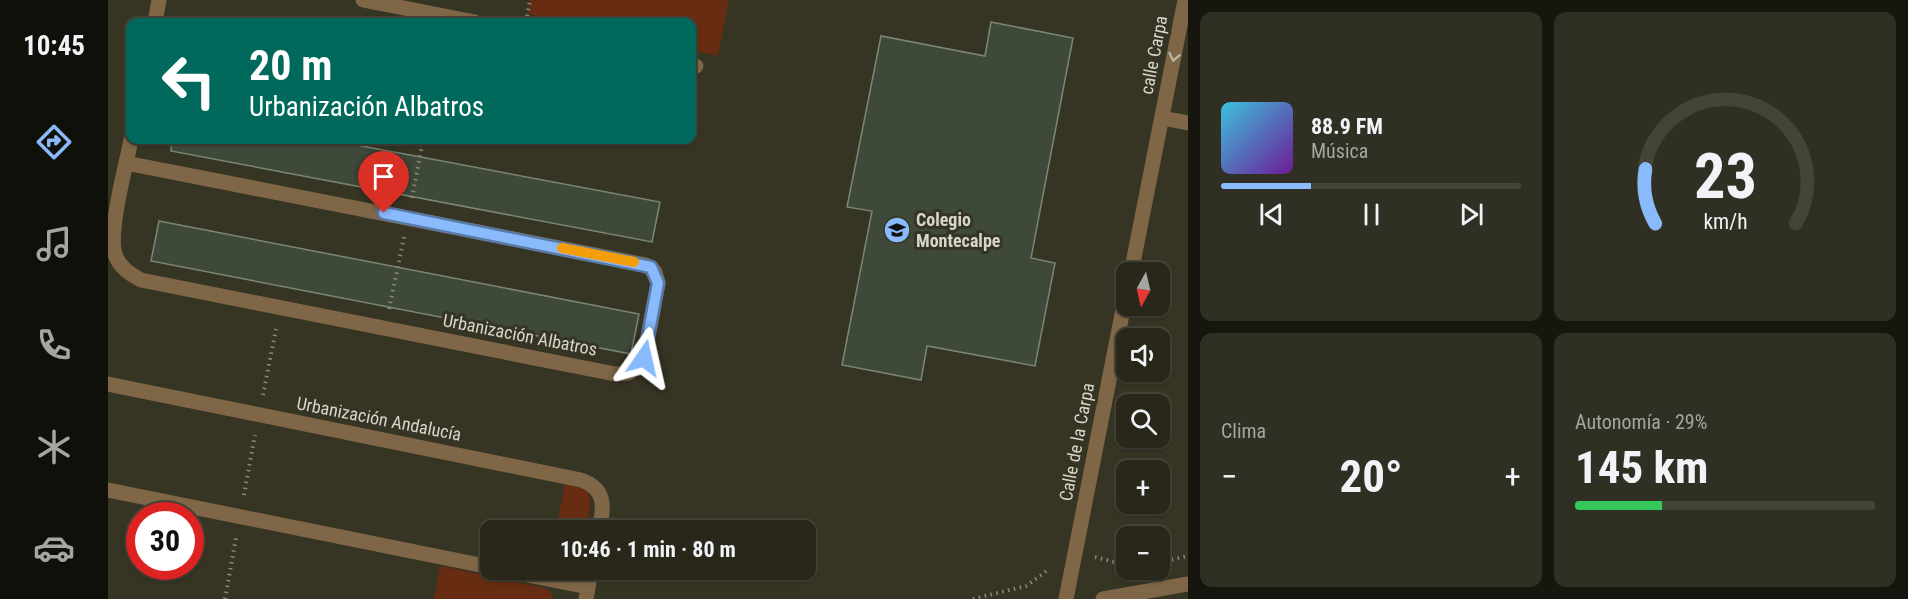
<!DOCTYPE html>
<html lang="es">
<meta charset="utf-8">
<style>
body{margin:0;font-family:"Roboto Condensed",sans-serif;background:#302f23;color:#f1f3f6;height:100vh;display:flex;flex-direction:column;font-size:22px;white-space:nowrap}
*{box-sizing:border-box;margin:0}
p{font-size:20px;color:#a5a5a2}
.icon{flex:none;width:33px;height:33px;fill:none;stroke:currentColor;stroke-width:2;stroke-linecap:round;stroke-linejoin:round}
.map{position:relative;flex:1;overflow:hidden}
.details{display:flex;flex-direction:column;gap:12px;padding:12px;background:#16150e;width:720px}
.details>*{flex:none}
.hud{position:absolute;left:18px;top:18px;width:570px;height:126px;border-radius:12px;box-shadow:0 2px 4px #0004,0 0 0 2px #444439;background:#00695c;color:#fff;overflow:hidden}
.needle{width:39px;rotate:188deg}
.buttons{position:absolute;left:1008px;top:262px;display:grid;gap:12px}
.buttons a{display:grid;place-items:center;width:54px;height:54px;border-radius:12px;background:#28271a;box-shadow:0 2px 4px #0004,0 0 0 2px #444439;font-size:30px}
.speed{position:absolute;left:18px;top:502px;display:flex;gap:12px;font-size:30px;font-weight:700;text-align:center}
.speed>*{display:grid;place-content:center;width:78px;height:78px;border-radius:50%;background:#28271a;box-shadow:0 2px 4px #0004,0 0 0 2px #444439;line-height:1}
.speed .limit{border:9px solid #d22;background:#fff;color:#111}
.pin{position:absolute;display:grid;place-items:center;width:51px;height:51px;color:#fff;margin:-62px -26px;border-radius:50% 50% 50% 0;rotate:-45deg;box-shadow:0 0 6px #0007}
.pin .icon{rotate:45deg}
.me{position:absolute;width:66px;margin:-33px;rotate:11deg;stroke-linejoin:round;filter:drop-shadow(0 0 4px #0008)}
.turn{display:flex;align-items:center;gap:21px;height:126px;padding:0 24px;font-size:27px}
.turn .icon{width:78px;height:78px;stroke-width:2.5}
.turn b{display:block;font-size:42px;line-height:51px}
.big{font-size:45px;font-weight:700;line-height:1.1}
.details .widget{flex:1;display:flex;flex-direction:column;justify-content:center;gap:9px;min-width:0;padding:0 21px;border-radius:12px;background:#302f23}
.details .dial{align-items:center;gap:0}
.dial svg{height:156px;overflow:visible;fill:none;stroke:#444439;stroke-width:7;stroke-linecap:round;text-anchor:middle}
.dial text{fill:#f1f3f6;stroke:none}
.song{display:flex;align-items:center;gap:18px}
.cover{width:72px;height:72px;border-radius:9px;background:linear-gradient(135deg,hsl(190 70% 55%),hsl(280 70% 35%))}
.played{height:6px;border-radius:3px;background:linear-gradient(90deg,#89bafc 30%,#444439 30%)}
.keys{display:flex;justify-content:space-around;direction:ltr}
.heat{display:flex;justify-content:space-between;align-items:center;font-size:33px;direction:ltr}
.charge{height:9px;border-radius:4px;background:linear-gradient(90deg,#34c759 29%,#444439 0)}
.details .tiles{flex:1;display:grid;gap:12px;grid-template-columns:repeat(2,1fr)}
.trip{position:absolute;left:372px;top:520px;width:336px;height:60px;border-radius:12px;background:#28271a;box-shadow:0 2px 4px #0004,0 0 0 2px #444439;font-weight:700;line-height:60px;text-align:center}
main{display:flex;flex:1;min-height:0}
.menu{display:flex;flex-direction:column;width:108px;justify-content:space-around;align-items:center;background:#10100a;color:#a5a5a2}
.menu .icon{width:42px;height:42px}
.menu .selected{color:#89bafc}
.menu b{font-size:27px;color:#f1f3f6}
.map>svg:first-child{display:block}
.green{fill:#672c11}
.building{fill:#3f4939;stroke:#7b8675;stroke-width:1.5}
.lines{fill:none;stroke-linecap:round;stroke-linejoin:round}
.path{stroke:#8a887a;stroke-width:4;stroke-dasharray:1.5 4.5;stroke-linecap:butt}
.minor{stroke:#7f6646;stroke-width:15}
.oneway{stroke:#bdb4a3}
.route-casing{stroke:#5979a4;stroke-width:15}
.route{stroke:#89bafc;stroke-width:10}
.slow{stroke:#f59e0b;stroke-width:10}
.labels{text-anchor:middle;stroke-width:6;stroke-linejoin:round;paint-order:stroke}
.street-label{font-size:18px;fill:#d7d6cb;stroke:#363423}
.poi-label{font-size:18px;font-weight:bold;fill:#d7d6cb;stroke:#363423;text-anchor:start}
</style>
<main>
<nav class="menu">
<b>10:45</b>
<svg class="icon selected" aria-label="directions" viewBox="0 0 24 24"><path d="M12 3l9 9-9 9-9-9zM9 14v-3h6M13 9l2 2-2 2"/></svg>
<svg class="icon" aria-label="music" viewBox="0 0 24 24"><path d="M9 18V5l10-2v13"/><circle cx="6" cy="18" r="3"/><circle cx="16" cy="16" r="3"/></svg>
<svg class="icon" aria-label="phone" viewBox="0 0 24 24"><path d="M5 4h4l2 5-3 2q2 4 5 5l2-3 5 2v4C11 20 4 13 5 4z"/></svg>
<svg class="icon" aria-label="climate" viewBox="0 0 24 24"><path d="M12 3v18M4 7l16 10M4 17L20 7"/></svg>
<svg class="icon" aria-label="car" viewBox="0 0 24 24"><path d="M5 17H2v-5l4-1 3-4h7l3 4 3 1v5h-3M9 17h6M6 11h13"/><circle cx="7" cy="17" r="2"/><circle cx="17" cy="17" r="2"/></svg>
</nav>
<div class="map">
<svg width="1080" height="599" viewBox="0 0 1080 599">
<rect width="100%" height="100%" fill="#363423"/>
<!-- green -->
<g class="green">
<polygon points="422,0 621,0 610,56 584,50 584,22 457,22 420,14"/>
<path d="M457,483l22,7c7,13 1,27 -2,41h-29z"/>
<polygon points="332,566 432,587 442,591 446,599 326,599"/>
</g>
<!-- building -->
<g class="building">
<polygon points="883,22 965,38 923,258 947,263 927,366 819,346 813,380 734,365 764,211 739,207 773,36 877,56"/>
<polygon points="64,140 222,140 552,202 544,242 63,151"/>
<polygon points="51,221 531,314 523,354 43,261"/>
</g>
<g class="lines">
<!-- path -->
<g class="path">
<polyline points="418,22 422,0"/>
<polyline points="304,198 315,140"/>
<polyline points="281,309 296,237"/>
<polyline points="155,395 168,329"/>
<polyline points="136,495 147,435"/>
<polyline points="987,557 1018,565"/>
<polyline points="1052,562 1080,556"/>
<polyline points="117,599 128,538"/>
<polyline points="865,599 918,586 940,570"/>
</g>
<!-- minor -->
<g class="minor">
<polyline points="255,0 367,22"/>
<polyline points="47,22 51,0"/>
<polyline points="584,65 588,66"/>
<polyline points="1054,118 1080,123"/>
<path d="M18,163l520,102 9,7 3,11 -14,75 -15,15 -14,1 -474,-94c-11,-6 -22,-13 -26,-26 -7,-22 11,-89 16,-114"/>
<polyline points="1023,273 1077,0"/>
<path d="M0,384l473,96c26,9 23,28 18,51"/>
<polyline points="0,490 382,567"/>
<polyline points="395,570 480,587"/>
<polyline points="478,599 483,570"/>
<polyline points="958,599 1018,294"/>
<polyline points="995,599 1080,584"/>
</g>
</g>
<!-- one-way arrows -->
<defs><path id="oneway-chevron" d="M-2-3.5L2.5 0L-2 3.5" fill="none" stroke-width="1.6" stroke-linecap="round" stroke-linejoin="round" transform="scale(1.5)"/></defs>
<use class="oneway" href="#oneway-chevron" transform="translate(1066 57) rotate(101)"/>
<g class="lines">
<defs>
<polyline id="route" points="276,213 543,267 550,283 536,358"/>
</defs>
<!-- route casing -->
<use href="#route" class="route-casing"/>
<!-- route -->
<use href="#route" class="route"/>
<!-- slow -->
<polyline class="slow" points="454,248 526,262"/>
</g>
<!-- icons -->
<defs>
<symbol id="school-disc" viewBox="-11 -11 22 22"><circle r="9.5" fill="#89bafc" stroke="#363423"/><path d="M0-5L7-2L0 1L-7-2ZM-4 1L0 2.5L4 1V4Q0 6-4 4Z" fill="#111"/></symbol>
</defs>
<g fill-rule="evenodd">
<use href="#school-disc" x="774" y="215" width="30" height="30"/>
</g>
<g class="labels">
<!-- street labels -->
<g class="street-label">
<text transform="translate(1046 55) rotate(-79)" y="6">calle Carpa</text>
<text transform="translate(412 335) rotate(11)" y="6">Urbanización Albatros</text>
<text transform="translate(271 419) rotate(11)" y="6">Urbanización Andalucía</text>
<text transform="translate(969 442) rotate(-79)" y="6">Calle de la Carpa</text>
</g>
<!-- poi labels -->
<g class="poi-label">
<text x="808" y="226">Colegio<tspan x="808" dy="21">Montecalpe</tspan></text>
</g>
</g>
</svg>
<div class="buttons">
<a><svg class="needle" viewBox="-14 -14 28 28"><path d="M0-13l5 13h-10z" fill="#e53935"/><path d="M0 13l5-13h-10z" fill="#a5a5a2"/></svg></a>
<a><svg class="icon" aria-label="sound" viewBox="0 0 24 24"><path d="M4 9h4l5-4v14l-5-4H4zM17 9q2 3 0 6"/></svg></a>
<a><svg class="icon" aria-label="search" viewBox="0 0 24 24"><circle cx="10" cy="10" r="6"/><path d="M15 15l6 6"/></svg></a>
<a>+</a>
<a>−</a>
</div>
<div class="speed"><div class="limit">30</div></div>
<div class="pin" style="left:276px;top:213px;background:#d93025"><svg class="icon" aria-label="arrive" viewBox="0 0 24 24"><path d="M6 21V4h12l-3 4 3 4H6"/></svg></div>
<svg class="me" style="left:536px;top:358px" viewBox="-20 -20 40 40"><path d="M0-17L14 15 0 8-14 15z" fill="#89bafc" stroke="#fff" stroke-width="4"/></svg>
<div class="trip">10:46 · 1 min · 80 m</div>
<div class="hud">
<div class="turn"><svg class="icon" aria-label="left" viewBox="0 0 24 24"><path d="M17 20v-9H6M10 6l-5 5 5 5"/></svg><div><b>20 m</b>Urbanización Albatros</div></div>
</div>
</div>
<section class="details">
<div class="tiles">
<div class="widget">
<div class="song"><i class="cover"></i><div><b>88.9 FM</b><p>Música</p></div></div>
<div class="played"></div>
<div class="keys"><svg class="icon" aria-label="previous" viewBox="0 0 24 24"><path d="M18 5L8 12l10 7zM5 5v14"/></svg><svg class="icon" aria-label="pause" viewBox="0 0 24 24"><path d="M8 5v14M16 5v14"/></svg><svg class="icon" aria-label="next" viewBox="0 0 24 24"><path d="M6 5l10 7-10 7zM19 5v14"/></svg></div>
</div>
<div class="widget dial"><svg viewBox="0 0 100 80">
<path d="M14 69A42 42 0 1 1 86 69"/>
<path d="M14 69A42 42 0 0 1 9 41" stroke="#89bafc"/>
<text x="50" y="56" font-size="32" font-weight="700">23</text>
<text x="50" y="72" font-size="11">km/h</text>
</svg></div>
<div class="widget"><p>Clima</p>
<div class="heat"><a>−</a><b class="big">20°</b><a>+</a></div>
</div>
<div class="widget"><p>Autonomía · 29%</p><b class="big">145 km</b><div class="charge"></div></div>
</div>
</section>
</main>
